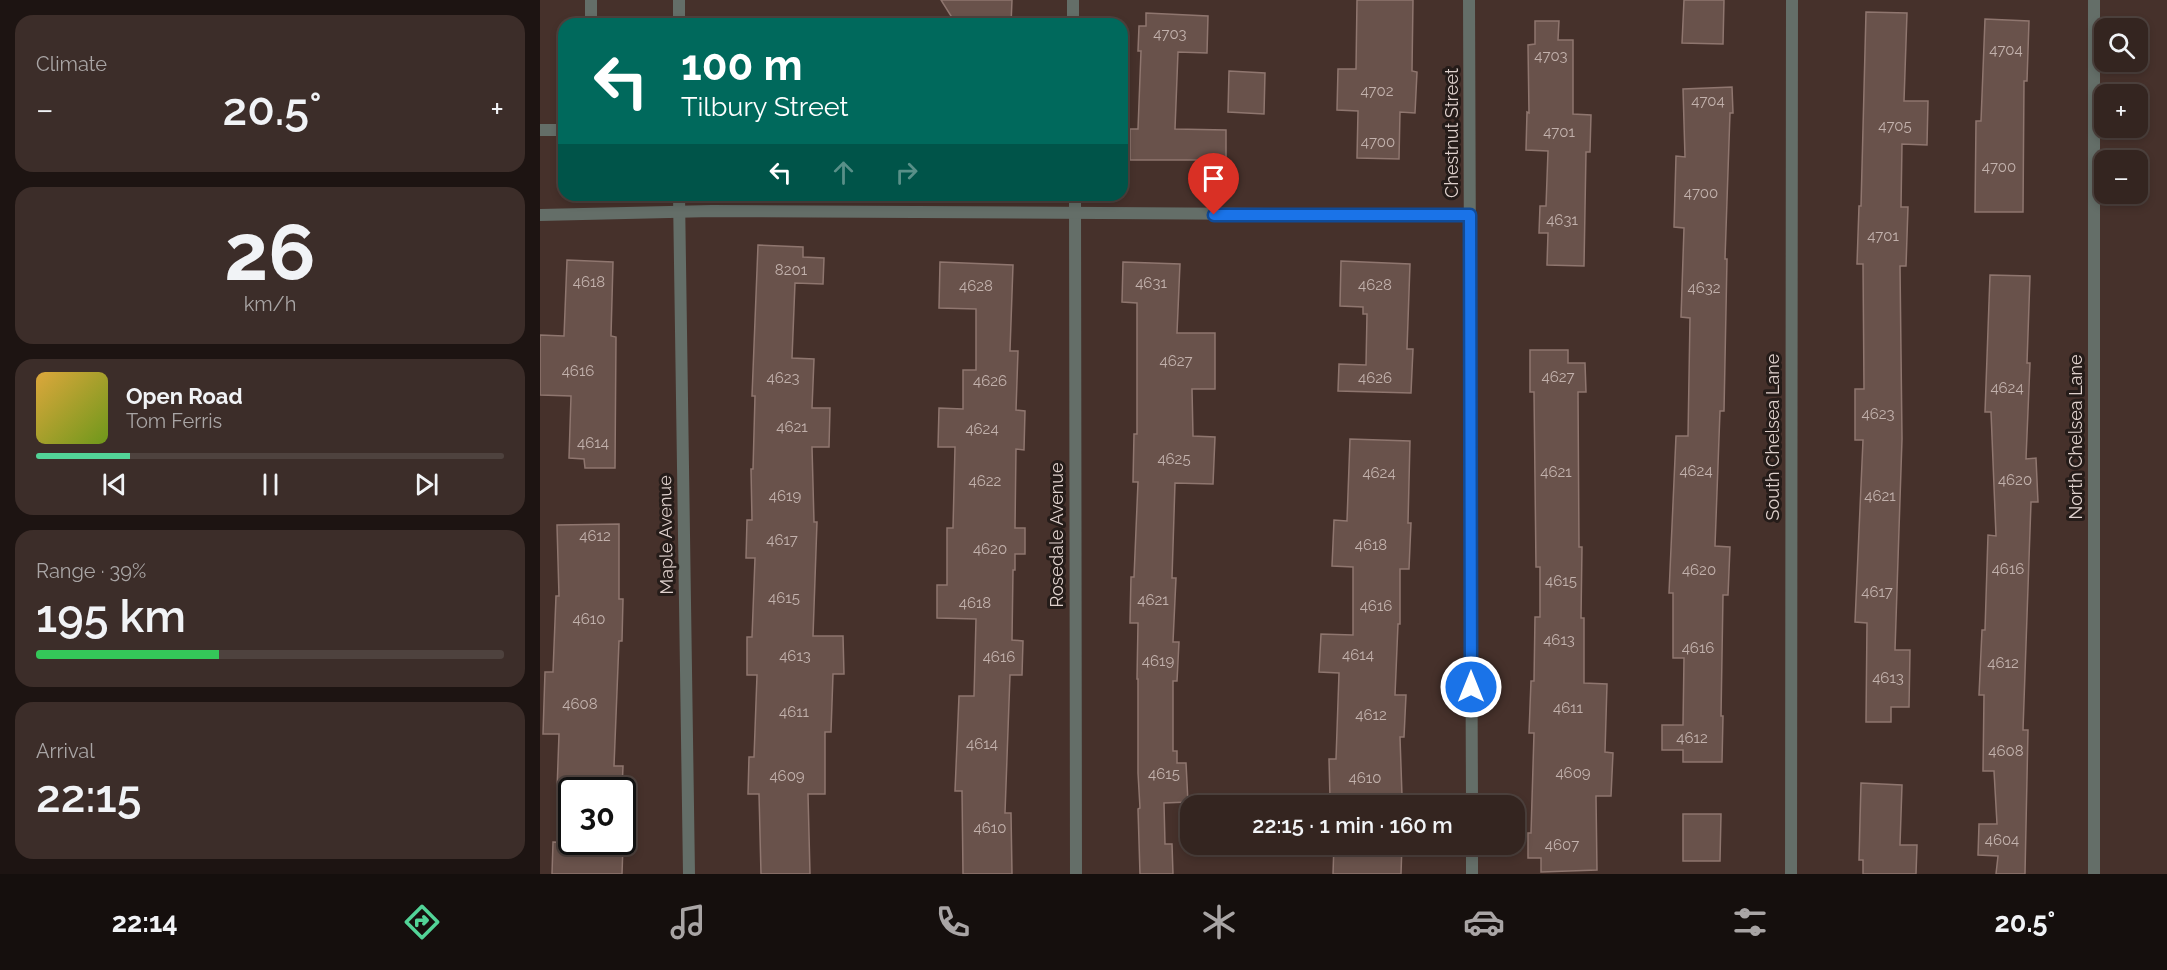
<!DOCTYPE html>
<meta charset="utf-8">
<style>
body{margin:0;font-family:Raleway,sans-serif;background:#3c2d29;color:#f1f3f6;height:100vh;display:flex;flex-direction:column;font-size:22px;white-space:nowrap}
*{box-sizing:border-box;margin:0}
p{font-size:20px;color:#a9a5a5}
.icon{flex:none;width:33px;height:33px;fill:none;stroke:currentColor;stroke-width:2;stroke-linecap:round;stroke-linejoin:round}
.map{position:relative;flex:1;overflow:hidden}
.side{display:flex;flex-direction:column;gap:15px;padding:15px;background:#1d1412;width:540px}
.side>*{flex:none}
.top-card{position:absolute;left:18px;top:18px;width:570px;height:183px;border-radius:18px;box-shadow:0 3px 9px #0003,0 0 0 2px #4e423e;background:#00695c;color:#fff;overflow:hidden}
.tools{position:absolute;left:1554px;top:18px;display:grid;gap:12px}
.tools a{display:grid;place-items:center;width:54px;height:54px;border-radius:12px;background:#342520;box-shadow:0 3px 9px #0003,0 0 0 2px #4e423e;font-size:30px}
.speed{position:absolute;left:18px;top:777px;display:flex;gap:12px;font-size:30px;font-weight:700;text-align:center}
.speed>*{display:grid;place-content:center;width:78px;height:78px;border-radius:50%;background:#342520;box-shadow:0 3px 9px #0003,0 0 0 2px #4e423e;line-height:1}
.speed .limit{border:3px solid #111;border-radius:9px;background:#fff;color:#111}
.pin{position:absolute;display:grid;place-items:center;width:51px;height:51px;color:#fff;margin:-62px -26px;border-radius:50% 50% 50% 0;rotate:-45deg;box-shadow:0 0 6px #0007}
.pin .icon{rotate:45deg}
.me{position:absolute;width:66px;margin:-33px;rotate:0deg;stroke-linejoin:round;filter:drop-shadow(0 0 4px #0008)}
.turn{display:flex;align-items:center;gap:21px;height:126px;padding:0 24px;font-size:27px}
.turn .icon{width:78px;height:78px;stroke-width:2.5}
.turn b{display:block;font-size:42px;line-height:51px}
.lanes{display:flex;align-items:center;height:57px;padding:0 24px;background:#0003;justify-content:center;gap:30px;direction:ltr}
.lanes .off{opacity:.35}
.big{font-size:45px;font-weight:600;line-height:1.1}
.side .card{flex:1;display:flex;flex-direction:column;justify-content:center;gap:9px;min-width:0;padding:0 21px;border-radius:18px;background:#3c2d29}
.side .dial{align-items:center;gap:0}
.dial b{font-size:78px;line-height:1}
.song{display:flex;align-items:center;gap:18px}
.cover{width:72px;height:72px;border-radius:9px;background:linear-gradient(135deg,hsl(40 70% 55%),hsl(80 70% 35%))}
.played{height:6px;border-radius:3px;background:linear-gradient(90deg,#52d397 20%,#4e423e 20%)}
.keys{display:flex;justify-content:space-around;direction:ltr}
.heat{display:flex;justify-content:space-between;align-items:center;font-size:33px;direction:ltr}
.charge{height:9px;border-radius:4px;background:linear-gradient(90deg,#34c759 39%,#4e423e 0)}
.trip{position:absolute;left:640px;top:795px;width:345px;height:60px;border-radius:18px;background:#342520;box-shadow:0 3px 9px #0003,0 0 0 2px #4e423e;font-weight:600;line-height:60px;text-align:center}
.tab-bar{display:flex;height:96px;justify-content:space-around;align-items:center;background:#150f0d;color:#a9a5a5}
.tab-bar .icon{width:42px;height:42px}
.tab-bar .on{color:#52d397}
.tab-bar b{font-size:27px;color:#f1f3f6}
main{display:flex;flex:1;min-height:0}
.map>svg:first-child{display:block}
.building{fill:#69524b;stroke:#8f766f;stroke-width:1.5}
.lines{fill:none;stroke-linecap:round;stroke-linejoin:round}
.service{stroke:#646e68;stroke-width:12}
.minor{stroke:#646e68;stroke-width:12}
.route-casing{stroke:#114b97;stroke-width:15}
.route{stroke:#1a73e8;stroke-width:10}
.labels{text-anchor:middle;stroke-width:6;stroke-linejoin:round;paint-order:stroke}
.number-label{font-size:15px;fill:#c2b1ac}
.street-label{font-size:18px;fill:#dfd1cd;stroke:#251c19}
</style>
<main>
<section class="side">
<div class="card"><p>Climate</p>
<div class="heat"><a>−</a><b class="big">20.5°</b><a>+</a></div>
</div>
<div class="card dial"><b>26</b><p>km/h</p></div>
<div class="card">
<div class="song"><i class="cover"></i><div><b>Open Road</b><p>Tom Ferris</p></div></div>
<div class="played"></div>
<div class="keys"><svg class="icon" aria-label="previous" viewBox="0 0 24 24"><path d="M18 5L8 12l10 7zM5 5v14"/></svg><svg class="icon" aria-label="pause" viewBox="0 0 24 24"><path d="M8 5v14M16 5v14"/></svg><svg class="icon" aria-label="next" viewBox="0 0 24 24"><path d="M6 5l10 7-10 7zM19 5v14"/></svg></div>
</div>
<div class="card"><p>Range · 39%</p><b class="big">195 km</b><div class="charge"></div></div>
<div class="card"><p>Arrival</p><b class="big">22:15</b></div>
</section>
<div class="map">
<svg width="1627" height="874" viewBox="0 0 1627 874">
<rect width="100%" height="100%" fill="#46312b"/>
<!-- building -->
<g class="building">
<polygon points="401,0 472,0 471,24 416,24"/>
<polygon points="817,0 873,0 872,71 877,72 875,113 860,112 859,159 817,158 818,111 797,110 798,69 816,69"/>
<polygon points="1144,0 1184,0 1183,44 1142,43"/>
<polygon points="1326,12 1367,13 1364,101 1388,101 1387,145 1362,144 1361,207 1368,207 1366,266 1360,266 1362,439 1355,650 1370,650 1369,707 1351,707 1351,722 1326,722 1327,623 1315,622 1323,440 1315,440 1315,389 1324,389 1323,264 1317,264 1319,206 1321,206"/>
<polygon points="606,13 668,16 667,53 638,52 635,129 686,130 686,160 590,160 590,129 598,129 601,51 598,51 599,26 606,26"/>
<polygon points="1445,19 1489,21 1487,81 1484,81 1483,212 1435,212 1436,121 1441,121"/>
<polygon points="995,21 1019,21 1018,40 1033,40 1033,114 1051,115 1050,152 1046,152 1044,266 1007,265 1008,233 999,233 1000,206 1006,206 1008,151 986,150 987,112 989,113 988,45 995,44"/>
<polygon points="689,71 725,73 724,114 688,112"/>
<polygon points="1192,87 1193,113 1190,113 1185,259 1187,259 1184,411 1180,411 1175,546 1190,547 1188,595 1183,595 1181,716 1183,716 1182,762 1143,762 1143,750 1122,750 1122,725 1143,725 1144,658 1133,658 1133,593 1129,593 1136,436 1148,436 1150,318 1141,317 1144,228 1134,227 1136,156 1145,157 1143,89"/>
<polygon points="218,245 263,247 263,257 284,258 283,284 255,283 252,358 274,359 272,408 290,408 289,447 272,447 274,522 277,522 273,636 303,636 304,674 293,674 291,732 285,732 285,794 268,794 270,874 221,874 219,794 208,794 209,757 214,757 217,675 207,675 207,637 212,637 215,558 206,558 207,520 212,520 211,469 213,469 215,396 212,396"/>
<polygon points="27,260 73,262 71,336 76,337 75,468 45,468 44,459 29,458 31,396 0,395 0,335 24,336"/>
<polygon points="801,261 870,264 867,349 873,349 871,393 798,391 799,364 826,365 827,314 823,314 823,307 800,306"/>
<polygon points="400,262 473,265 470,351 478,351 476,410 485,411 484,450 476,449 475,528 485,528 485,554 475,554 475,570 473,570 472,640 483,641 482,675 470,675 465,813 471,813 472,874 423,874 422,791 415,791 419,696 434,696 436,619 397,618 397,585 407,585 407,528 413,528 415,447 398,447 399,408 423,409 423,370 436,370 436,309 399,308"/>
<polygon points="583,262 640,264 637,333 675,333 675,389 652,389 653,436 675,437 673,484 635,483 632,578 636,578 633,642 639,642 637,681 633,681 633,751 637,751 637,763 646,763 648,802 624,803 625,844 632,844 633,874 600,874 598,809 600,808 598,773 598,679 597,679 598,623 590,623 591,577 594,577 598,482 593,482 594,434 597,434 597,303 582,302"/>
<polygon points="1450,275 1490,276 1487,363 1490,363 1486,459 1496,458 1498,502 1491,502 1483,730 1488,730 1485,874 1456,874 1458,856 1438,855 1439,824 1457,824 1454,771 1443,771 1444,695 1439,695 1442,630 1445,630 1448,535 1456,536 1451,412 1445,412"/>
<polygon points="990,350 1028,350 1028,363 1045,363 1046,392 1038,392 1039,547 1042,547 1041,618 1044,618 1044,683 1067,684 1065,752 1073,753 1071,796 1056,796 1057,870 1001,872 1001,858 988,858 988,833 991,833 994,733 989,733 991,681 994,681 995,617 1000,617 1000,567 996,567 994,392 990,392"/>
<polygon points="810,439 870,441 868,523 871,523 869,569 860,569 860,624 858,624 855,695 866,695 864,737 860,737 862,796 790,798 789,759 796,759 799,673 779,672 781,634 813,635 813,567 792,566 794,520 807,521"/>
<polygon points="79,524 79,599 83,599 82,641 79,641 74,766 83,766 82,790 17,790 19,734 3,734 5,672 13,672 16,596 19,596 17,525"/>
<polygon points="1321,783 1362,785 1360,845 1377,845 1376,874 1323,874 1323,860 1319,860"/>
<polygon points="1143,814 1181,814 1180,861 1143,861"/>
<polygon points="13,842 83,845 82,874 12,874"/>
<polygon points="794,844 862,844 861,874 793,874"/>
</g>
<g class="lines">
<!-- service -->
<g class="service">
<polyline points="51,0 51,24"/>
<polyline points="0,130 24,130"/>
</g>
<!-- minor -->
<g class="minor">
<polyline points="139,0 139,24"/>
<polyline points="533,0 533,24"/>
<polyline points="929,0 932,806"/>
<polyline points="139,195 149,874"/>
<polyline points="535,195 536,874"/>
<polyline points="0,215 172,211 930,215"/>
<polyline points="932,844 932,874"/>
<polyline points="1251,874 1252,0"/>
<polyline points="1554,874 1554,0"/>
</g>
</g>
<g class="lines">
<defs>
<polyline id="route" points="674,215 930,215 931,687"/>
</defs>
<!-- route casing -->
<use href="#route" class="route-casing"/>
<!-- route -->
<use href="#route" class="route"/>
</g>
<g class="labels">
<!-- number labels -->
<g class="number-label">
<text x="630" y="39">4703</text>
<text x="1466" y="55">4704</text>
<text x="1011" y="61">4703</text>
<text x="837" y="96">4702</text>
<text x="1168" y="106">4704</text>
<text x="1355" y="131">4705</text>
<text x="1019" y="137">4701</text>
<text x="838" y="147">4700</text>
<text x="1459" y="172">4700</text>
<text x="1161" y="198">4700</text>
<text x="1022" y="225">4631</text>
<text x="1343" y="241">4701</text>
<text x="251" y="275">8201</text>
<text x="49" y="287">4618</text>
<text x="611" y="288">4631</text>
<text x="835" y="290">4628</text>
<text x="436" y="291">4628</text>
<text x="1164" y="293">4632</text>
<text x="636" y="366">4627</text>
<text x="38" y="376">4616</text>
<text x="1018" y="382">4627</text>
<text x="243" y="383">4623</text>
<text x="835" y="383">4626</text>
<text x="450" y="386">4626</text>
<text x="1467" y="393">4624</text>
<text x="1338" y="419">4623</text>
<text x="252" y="432">4621</text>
<text x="442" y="434">4624</text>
<text x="53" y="448">4614</text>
<text x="634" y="464">4625</text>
<text x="1156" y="476">4624</text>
<text x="1016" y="477">4621</text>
<text x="839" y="478">4624</text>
<text x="1475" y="485">4620</text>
<text x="445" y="486">4622</text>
<text x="245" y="501">4619</text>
<text x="1340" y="501">4621</text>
<text x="55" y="541">4612</text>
<text x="242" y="545">4617</text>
<text x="831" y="550">4618</text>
<text x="450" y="554">4620</text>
<text x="1468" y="574">4616</text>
<text x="1159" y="575">4620</text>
<text x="1021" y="586">4615</text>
<text x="1337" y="597">4617</text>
<text x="244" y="603">4615</text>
<text x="613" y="605">4621</text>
<text x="435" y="608">4618</text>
<text x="836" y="611">4616</text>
<text x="49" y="624">4610</text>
<text x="1019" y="645">4613</text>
<text x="1158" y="653">4616</text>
<text x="818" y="660">4614</text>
<text x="255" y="661">4613</text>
<text x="459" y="662">4616</text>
<text x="618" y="666">4619</text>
<text x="1463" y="668">4612</text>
<text x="1348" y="683">4613</text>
<text x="40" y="709">4608</text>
<text x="1028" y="713">4611</text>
<text x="254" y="717">4611</text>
<text x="831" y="720">4612</text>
<text x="1152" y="743">4612</text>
<text x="442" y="749">4614</text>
<text x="1466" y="756">4608</text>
<text x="1033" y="778">4609</text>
<text x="624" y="779">4615</text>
<text x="247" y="781">4609</text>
<text x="825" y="783">4610</text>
<text x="450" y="833">4610</text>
<text x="1462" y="845">4604</text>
<text x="1022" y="850">4607</text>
</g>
<!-- street labels -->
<g class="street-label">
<text transform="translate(912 133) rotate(-90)" y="6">Chestnut Street</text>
<text transform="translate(1233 437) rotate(-90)" y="6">South Chelsea Lane</text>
<text transform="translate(1536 437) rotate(-90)" y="6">North Chelsea Lane</text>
<text transform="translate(126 535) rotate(-91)" y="6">Maple Avenue</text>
<text transform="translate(517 535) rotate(-90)" y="6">Rosedale Avenue</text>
</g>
</g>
</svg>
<div class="tools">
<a><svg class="icon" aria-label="search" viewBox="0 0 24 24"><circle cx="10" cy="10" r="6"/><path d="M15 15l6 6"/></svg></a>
<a>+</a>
<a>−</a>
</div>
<div class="speed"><div class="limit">30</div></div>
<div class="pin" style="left:674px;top:215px;background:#d93025"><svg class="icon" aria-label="arrive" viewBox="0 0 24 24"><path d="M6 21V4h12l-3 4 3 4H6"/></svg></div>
<svg class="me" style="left:931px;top:687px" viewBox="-20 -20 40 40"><circle r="17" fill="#1a73e8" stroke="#fff" stroke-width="3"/><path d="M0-11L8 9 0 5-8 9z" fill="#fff"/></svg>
<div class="trip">22:15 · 1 min · 160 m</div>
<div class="top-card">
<div class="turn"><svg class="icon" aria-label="left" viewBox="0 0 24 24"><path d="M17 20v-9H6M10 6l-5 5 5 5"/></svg><div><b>100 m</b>Tilbury Street</div></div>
<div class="lanes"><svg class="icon" aria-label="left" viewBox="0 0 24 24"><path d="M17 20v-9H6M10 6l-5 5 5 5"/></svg><svg class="icon off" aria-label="ahead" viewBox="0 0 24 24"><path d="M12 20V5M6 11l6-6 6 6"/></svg><svg class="icon off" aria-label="right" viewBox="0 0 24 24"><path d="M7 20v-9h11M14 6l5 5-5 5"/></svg></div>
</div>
</div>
</main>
<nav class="tab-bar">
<b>22:14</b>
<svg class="icon on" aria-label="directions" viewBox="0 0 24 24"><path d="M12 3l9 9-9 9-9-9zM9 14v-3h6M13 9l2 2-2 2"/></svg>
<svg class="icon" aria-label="music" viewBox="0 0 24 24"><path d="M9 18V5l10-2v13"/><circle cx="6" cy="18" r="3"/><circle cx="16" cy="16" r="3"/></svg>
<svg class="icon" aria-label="phone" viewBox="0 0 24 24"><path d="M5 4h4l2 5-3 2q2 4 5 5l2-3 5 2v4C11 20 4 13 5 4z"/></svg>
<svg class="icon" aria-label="climate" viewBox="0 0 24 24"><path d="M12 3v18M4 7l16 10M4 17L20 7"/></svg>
<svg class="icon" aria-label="car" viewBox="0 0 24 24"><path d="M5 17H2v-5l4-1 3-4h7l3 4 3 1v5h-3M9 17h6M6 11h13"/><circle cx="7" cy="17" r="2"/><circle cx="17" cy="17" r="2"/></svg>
<svg class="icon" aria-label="filters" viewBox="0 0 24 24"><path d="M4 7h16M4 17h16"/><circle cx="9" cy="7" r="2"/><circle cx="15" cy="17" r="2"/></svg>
<b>20.5°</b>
</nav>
